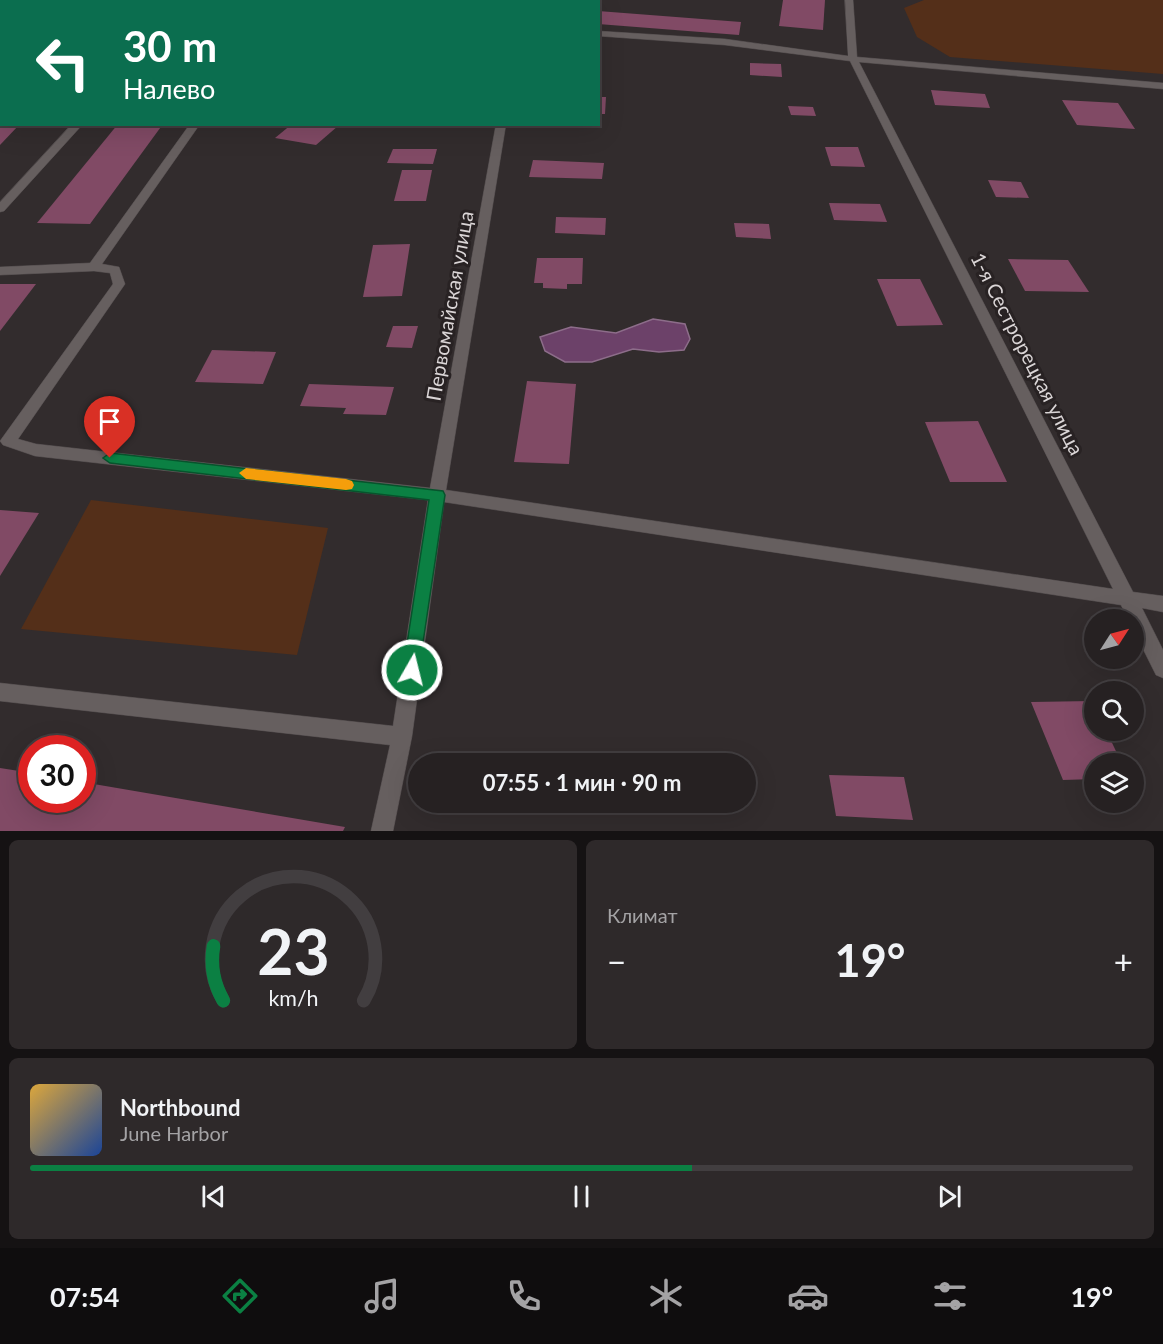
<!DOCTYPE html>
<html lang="ru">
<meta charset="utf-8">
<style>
body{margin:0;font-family:Lato,sans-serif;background:#2e292a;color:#f1f3f6;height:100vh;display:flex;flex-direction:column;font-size:22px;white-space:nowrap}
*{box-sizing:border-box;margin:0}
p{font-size:20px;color:#a4a3a5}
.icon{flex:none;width:33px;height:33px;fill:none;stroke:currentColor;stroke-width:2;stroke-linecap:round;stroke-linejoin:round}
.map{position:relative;height:831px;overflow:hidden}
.sheet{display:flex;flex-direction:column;gap:9px;padding:9px;background:#151213;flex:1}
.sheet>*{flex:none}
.hud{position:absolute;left:0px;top:0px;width:600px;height:126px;box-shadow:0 6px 24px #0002,0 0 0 2px #423e40;background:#0b6e4f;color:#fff;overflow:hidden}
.needle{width:39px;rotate:54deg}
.buttons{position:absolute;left:1084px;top:609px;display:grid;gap:12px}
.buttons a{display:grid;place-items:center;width:60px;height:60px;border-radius:50%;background:#262122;box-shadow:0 6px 24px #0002,0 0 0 2px #423e40;font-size:30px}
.speed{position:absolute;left:18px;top:735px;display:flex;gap:12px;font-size:30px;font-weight:700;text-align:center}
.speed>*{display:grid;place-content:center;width:78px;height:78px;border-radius:50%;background:#262122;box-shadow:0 6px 24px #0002,0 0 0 2px #423e40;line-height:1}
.speed .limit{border:9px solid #d22;background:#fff;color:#111}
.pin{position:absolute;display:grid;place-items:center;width:51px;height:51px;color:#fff;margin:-62px -26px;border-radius:50% 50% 50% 0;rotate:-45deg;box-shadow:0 0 6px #0007}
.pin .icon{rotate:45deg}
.me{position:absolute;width:66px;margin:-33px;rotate:8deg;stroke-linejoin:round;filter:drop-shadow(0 0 4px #0008)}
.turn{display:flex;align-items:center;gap:21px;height:126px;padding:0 24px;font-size:27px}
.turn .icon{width:78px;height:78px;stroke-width:2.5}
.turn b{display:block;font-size:42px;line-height:51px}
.big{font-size:45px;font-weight:700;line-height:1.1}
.sheet .tile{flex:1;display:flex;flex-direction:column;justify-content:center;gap:9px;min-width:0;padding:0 21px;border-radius:9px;background:#2e292a}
.sheet .dial{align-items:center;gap:0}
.dial svg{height:156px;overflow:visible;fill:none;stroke:#423e40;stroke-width:7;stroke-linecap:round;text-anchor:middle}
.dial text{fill:#f1f3f6;stroke:none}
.song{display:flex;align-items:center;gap:18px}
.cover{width:72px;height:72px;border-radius:9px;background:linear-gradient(135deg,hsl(40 70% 55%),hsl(220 70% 35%))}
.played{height:6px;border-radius:3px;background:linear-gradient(90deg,#0b8043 60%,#423e40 60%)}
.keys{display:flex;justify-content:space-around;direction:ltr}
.heat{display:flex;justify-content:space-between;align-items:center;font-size:33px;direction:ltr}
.sheet .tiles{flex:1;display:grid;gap:9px;grid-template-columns:1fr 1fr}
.tile:last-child{grid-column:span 2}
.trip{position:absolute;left:408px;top:753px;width:348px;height:60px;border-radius:30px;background:#262122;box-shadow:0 6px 24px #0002,0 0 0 2px #423e40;font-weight:700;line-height:60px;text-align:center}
.tab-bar{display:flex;height:96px;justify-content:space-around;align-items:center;background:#0f0d0e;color:#a4a3a5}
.tab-bar .icon{width:42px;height:42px}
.tab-bar .active{color:#0b8043}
.tab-bar b{font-size:27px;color:#f1f3f6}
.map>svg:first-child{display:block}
.green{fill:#542f19}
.water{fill:#6c4169;stroke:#8d6d8a;stroke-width:1.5}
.building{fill:#814a65}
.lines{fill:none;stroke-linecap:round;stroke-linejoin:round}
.minor-casing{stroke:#504a4b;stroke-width:1}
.minor{fill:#665f5f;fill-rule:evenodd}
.route{fill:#0b8043;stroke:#07532c;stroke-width:1.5}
.slow{fill:#f59e0b}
.labels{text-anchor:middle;stroke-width:6;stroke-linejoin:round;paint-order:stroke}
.street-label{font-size:20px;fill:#dad5d6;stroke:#282223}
</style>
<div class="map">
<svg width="1163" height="831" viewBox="0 0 1163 831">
<rect width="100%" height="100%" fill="#322c2d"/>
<!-- green -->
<g class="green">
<polygon points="924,0 1163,0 1163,74 950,57 917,37 904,8"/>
<polygon points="91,500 328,528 297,655 21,629"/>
</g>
<!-- water -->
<polygon class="water" points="653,319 685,324 690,339 684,350 659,352 633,349 592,362 565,362 545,351 540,337 571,327 616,333"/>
<!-- building -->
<g class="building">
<polygon points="783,0 825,0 823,30 779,26"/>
<polygon points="598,11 741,22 739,35 598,24"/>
<polygon points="750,63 781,64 782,77 750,75"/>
<polygon points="931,90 985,94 990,108 935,105"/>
<polygon points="598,97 606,97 605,114 598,114"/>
<polygon points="1062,100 1118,103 1135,129 1077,125"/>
<polygon points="788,106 813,107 816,116 791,115"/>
<polygon points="118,124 163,124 90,224 37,223"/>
<polygon points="292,124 331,124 338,126 316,145 275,138"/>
<polygon points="0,125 19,125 0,145"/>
<polygon points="825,147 858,147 865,167 831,166"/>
<polygon points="393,149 437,149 433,164 387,163"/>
<polygon points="533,160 604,163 602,179 529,177"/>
<polygon points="402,170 432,170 426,201 394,201"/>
<polygon points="988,180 1021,182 1029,198 996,197"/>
<polygon points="829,203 880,204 887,222 834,220"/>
<polygon points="556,217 606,218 605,235 555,233"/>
<polygon points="734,223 769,224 771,239 736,237"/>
<polygon points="410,244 402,296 363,297 373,245"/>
<polygon points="537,258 583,258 582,284 567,284 567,289 543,288 543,283 534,283"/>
<polygon points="1008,259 1068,260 1089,292 1025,291"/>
<polygon points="877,279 920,279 943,325 897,326"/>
<polygon points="0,284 36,284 0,331"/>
<polygon points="393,326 418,326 412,348 386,347"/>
<polygon points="212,350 276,352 263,384 195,382"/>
<polygon points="527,381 576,384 569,464 514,462"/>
<polygon points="309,384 394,387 386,415 343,414 346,408 300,406"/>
<polygon points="978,421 1007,482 950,482 925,422"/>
<polygon points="0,510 39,513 0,576"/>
<polygon points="1092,701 1095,707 1095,730 1106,730 1122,764 1095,764 1095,779 1063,780 1031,702"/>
<polygon points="0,768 32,773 32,800 82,800 82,782 345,827 343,831 0,831"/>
<polygon points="829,775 904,777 913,820 836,816"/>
</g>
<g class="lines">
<defs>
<g id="minor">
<rect x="247" y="0" width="8" height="2"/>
<polygon points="328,0 339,0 326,2"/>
<polygon points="361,0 369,0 359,2"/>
<polygon points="532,0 540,0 531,2"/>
<polygon points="845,0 853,0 857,57 1163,83 1163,89 859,62 1133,592 1163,596 1163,612 1142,608 1163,650 1163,678 1156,675 1134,631 1134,620 1128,620 1121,605 444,502 412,736 393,831 371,831 390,745 0,701 0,683 393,726 428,500 35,456 3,445 0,441 113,284 110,273 94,271 0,275 0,267 90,263 190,124 200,124 102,264 119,267 125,284 18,439 36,444 430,488 496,124 506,124 446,490 1113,589 850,61 725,45 598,36 598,31 725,39 848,56"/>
<polygon points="72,124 83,124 4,211 0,212 0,202"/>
</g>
</defs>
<!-- minor casing -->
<use href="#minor" class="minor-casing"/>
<!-- minor -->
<use href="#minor" class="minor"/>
</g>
<!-- route -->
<polygon class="route" points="110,453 443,491 445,495 418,676 412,678 405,676 403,670 429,500 110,463 103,458"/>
<!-- slow -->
<polygon class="slow" points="246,468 346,479 352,481 354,485 352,489 346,490 246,479 239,473"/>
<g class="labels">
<!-- street labels -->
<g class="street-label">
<text transform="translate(450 306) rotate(-80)" y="7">Первомайская улица</text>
<text transform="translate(1027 354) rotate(63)" y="7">1-я Сестрорецкая улица</text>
</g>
</g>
</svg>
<div class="buttons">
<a><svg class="needle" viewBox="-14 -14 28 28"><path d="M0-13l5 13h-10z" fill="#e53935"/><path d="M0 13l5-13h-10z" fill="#a4a3a5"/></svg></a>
<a><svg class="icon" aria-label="search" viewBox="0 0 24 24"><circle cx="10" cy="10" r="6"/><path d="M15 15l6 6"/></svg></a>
<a><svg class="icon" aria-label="layers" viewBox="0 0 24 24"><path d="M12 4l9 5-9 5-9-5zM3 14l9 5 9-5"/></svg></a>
</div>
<div class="speed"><div class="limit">30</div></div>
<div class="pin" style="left:110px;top:458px;background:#d93025"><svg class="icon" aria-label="arrive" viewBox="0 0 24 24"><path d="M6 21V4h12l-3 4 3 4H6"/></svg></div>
<svg class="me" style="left:412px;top:670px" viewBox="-20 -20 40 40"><circle r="17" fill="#0b8043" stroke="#fff" stroke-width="3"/><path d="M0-11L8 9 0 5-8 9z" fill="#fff"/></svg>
<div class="trip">07:55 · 1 мин · 90 m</div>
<div class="hud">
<div class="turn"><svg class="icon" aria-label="left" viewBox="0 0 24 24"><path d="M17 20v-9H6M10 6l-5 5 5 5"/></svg><div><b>30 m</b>Налево</div></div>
</div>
</div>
<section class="sheet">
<div class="tiles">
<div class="tile dial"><svg viewBox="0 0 100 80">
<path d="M14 69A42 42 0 1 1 86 69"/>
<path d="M14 69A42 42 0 0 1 9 41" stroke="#0b8043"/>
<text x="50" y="56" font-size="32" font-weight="700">23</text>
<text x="50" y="72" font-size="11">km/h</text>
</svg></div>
<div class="tile"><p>Климат</p>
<div class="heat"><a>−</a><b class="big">19°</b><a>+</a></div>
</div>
<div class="tile">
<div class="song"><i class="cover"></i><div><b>Northbound</b><p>June Harbor</p></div></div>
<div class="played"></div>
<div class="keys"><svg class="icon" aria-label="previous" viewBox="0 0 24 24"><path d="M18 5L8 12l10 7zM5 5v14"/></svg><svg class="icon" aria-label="pause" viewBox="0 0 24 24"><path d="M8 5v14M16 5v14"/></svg><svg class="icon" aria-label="next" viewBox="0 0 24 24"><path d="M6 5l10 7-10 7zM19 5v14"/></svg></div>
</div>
</div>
</section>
<nav class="tab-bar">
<b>07:54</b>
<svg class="icon active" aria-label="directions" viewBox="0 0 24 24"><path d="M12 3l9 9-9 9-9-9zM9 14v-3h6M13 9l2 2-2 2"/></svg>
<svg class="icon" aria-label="music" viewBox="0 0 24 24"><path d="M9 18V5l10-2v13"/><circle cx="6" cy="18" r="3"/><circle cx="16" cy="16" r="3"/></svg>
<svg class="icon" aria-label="phone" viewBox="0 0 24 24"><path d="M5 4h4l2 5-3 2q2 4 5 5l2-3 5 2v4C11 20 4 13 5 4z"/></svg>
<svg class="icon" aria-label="climate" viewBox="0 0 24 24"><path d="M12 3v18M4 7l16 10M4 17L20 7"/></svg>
<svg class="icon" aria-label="car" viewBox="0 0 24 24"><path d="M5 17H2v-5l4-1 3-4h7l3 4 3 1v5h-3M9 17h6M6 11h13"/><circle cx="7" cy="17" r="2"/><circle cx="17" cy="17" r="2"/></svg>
<svg class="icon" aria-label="filters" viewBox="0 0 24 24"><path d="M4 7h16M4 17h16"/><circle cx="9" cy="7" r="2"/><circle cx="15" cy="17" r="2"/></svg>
<b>19°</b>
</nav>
